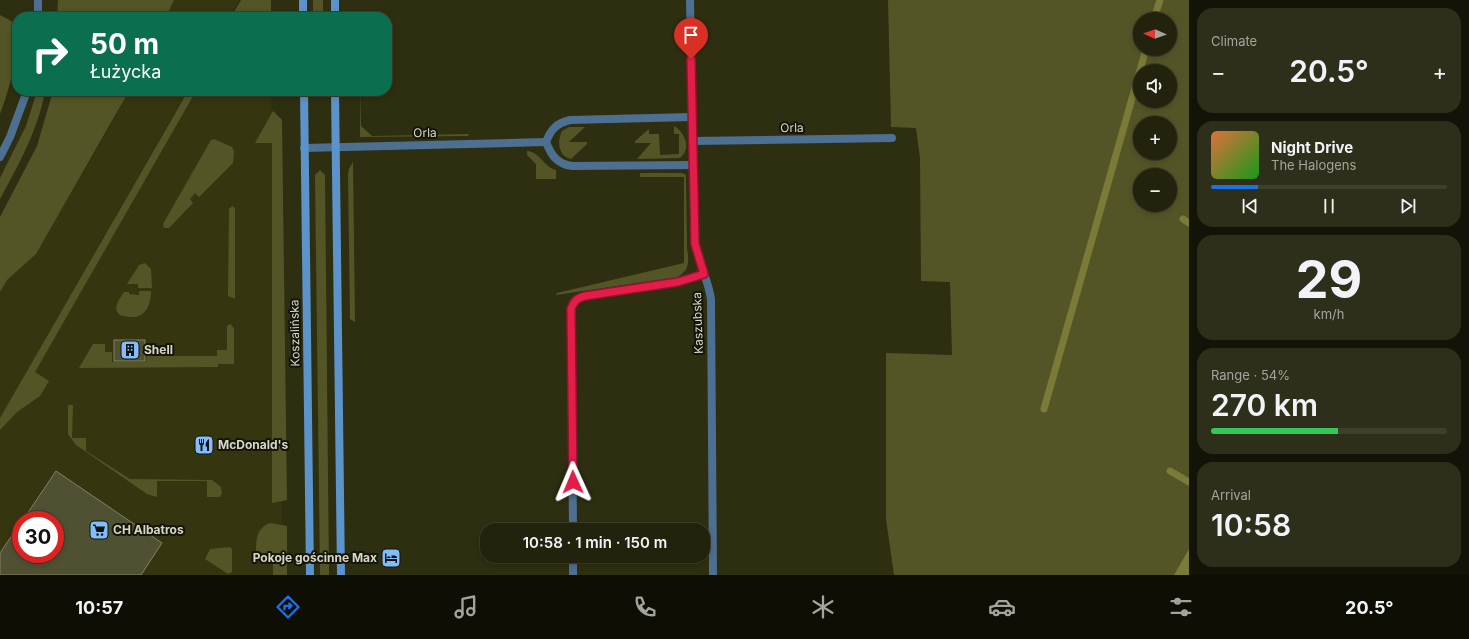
<!DOCTYPE html>
<meta charset="utf-8">
<style>
body{margin:0;font-family:Inter,sans-serif;background:#2e2f1b;color:#f1f3f6;height:100vh;display:flex;flex-direction:column;font-size:15px;white-space:nowrap}
*{box-sizing:border-box;margin:0}
p{font-size:13px;color:#a2a49d}
.icon{flex:none;width:22px;height:22px;fill:none;stroke:currentColor;stroke-width:2;stroke-linecap:round;stroke-linejoin:round}
.map{position:relative;flex:1;overflow:hidden}
.details{display:flex;flex-direction:column;gap:8px;padding:8px;background:#131307;width:280px}
.details>*{flex:none}
.banner{position:absolute;left:12px;top:12px;width:380px;height:84px;border-radius:16px;box-shadow:0 2px 6px #0003,0 0 0 1px #3f3f2e;background:#0b6e4f;color:#fff;overflow:hidden}
.needle{width:26px;rotate:272deg}
.controls{position:absolute;left:1133px;top:12px;display:grid;gap:8px}
.controls a{display:grid;place-items:center;width:44px;height:44px;border-radius:50%;background:#22220d;box-shadow:0 2px 6px #0003,0 0 0 1px #3f3f2e;font-size:20px}
.speed{position:absolute;left:12px;top:511px;display:flex;gap:8px;font-size:20px;font-weight:700;text-align:center}
.speed>*{display:grid;place-content:center;width:52px;height:52px;border-radius:50%;background:#22220d;box-shadow:0 2px 6px #0003,0 0 0 1px #3f3f2e;line-height:1}
.speed .limit{border:6px solid #d22;background:#fff;color:#111}
.pin{position:absolute;display:grid;place-items:center;width:34px;height:34px;color:#fff;margin:-41px -17px;border-radius:50% 50% 50% 0;rotate:-45deg;box-shadow:0 0 4px #0007}
.pin .icon{rotate:45deg}
.me{position:absolute;width:44px;margin:-22px;rotate:359deg;stroke-linejoin:round;filter:drop-shadow(0 0 3px #0008)}
.turn{display:flex;align-items:center;gap:14px;height:84px;padding:0 12px;font-size:18px}
.turn .icon{width:52px;height:52px;stroke-width:2.5}
.turn b{display:block;font-size:28px;line-height:34px}
.big{font-size:30px;font-weight:600;line-height:1.1}
.details .card{flex:1;display:flex;flex-direction:column;justify-content:center;gap:6px;min-width:0;padding:0 14px;border-radius:16px;background:#2e2f1b}
.details .dial{align-items:center;gap:0}
.dial b{font-size:52px;line-height:1}
.song{display:flex;align-items:center;gap:12px}
.cover{width:48px;height:48px;border-radius:6px;background:linear-gradient(135deg,hsl(20 70% 55%),hsl(120 70% 35%))}
.played{height:4px;border-radius:2px;background:linear-gradient(90deg,#1a73e8 20%,#3f3f2e 20%)}
.keys{display:flex;justify-content:space-around;direction:ltr}
.heat{display:flex;justify-content:space-between;align-items:center;font-size:22px;direction:ltr}
.charge{height:6px;border-radius:3px;background:linear-gradient(90deg,#34c759 54%,#3f3f2e 0)}
.trip{position:absolute;left:480px;top:523px;width:230px;height:40px;border-radius:16px;background:#22220d;box-shadow:0 2px 6px #0003,0 0 0 1px #3f3f2e;font-weight:600;line-height:40px;text-align:center}
.dock{display:flex;height:64px;justify-content:space-around;align-items:center;background:#0e0e05;color:#a2a49d}
.dock .icon{width:28px;height:28px}
.dock .on{color:#1a73e8}
.dock b{font-size:18px;color:#f1f3f6}
main{display:flex;flex:1;min-height:0}
.map>svg:first-child{display:block}
.built{fill:#35350f;fill-rule:evenodd}
.green{fill:#545526;fill-rule:evenodd}
.water{fill:#7a7b38}
.lines{fill:none;stroke-linecap:round;stroke-linejoin:round}
.stream{stroke:#7a7b38;stroke-width:7}
.building{fill:#505133;stroke:#818262}
.minor{stroke:#4d6f91;stroke-width:8}
.secondary{stroke:#5c93ca;stroke-width:8}
.route-casing{stroke:#92132f;stroke-width:10}
.route{stroke:#e11d48;stroke-width:7}
.labels{text-anchor:middle;stroke-width:4;stroke-linejoin:round;paint-order:stroke}
.street-label{font-size:12px;fill:#d6d7c6;stroke:#151509}
.poi-label{font-size:12px;font-weight:bold;fill:#d6d7c6;stroke:#151509;text-anchor:start}
</style>
<main>
<div class="map">
<svg width="1189" height="575" viewBox="0 0 1189 575">
<rect width="100%" height="100%" fill="#2e2e11"/>
<!-- built -->
<g class="built">
<polygon points="174,0 239,0 229,17 165,17"/>
<polygon points="128,91 187,91 0,418 0,292 7,280 36,254 116,116"/>
<path d="M188,91h83l1,22 9,8 1,454h-282v-156zM21,520h34v34h-34z"/>
</g>
<!-- green -->
<g class="green">
<polygon points="58,0 174,0 166,17 57,17"/>
<polygon points="241,0 271,0 271,17 231,17"/>
<rect x="313" y="0" width="10" height="17"/>
<path d="M888,0h301v575h-295l-8,-56v-166l66,2 -2,-73 -29,-1 -1,-123 -4,-30 -25,-1zM1140,19h30v30h-30zM1140,71h30v30h-30zM1140,123h30v30h-30zM1140,175h30v30h-30z"/>
<path d="M0,15c6,3 15,7 17,13 5,18 -10,69 -17,86z"/>
<path d="M37,91h8c-7,39 -26,73 -45,108v-21l26,-52z"/>
<polygon points="53,91 129,91 36,254 7,280 0,292 0,217 37,146"/>
<polygon points="188,91 196,91 35,372 49,381 40,396 17,412 0,430 0,418"/>
<polygon points="360,91 361,126 372,136 469,134 468,136 360,137"/>
<polygon points="273,111 282,120 287,500 272,503 272,143 255,143"/>
<path d="M674,126c11,6 18,23 6,32l-43,1 14,-16h-16v-2l14,-12v5h10l1,21 19,-1v-20h-5z"/>
<path d="M569,127h16l-16,15h18v2l-16,15c-13,-3 -14,-18 -9,-28z"/>
<polygon points="214,139 232,147 234,152 233,163 199,197 195,193 190,199 193,203 169,228 164,228 163,224 211,140"/>
<path d="M527,151c13,1 17,16 29,19v9h-20v-15l-9,-9z"/>
<polygon points="353,162 355,322 350,319 348,174 349,169"/>
<polygon points="320,170 325,175 329,575 320,575 315,175"/>
<path d="M640,173h42l4,2 1,73c2,12 3,23 -10,29l-121,18 1,-2 127,-30v-86h-44z"/>
<polygon points="232,206 235,208 235,299 228,296 229,209"/>
<polygon points="145,263 151,269 152,288 138,288 138,284 127,284 139,265"/>
<path d="M139,291h12c0,20 -10,31 -31,24 -8,-7 -1,-15 4,-23h5v2l10,1z"/>
<polygon points="230,324 234,328 234,364 218,364 218,367 79,368 93,344 105,344 105,352 112,352 112,362 146,362 147,353 151,353 152,356 217,356 217,350 227,350 227,326"/>
<polygon points="68,405 73,405 72,438 86,438 86,451 130,479 212,480 221,487 222,494 219,497 207,497 207,481 157,481 157,497 147,494 76,445 68,434"/>
<path d="M270,523l17,3v49h-14v-21h-17c0,-13 0,-26 14,-31z"/>
<polygon points="230,547 232,549 232,572 228,574 205,559 210,549"/>
</g>
<!-- water -->
<polygon class="water" points="1189,549 1189,575 1174,575"/>
<g class="lines">
<!-- stream -->
<g class="stream">
<polyline points="1154,19 1160,0"/>
<polyline points="1183,219 1189,223"/>
<polyline points="1044,409 1146,49"/>
<polyline points="1170,471 1189,482"/>
</g>
</g>
<!-- building -->
<g class="building">
<rect x="114" y="340" width="31" height="21"/>
<polygon points="56,471 162,543 141,575 0,575 0,553 21,522 21,554 55,554 55,520 23,520"/>
</g>
<g class="lines">
<!-- minor -->
<g class="minor">
<path d="M690,0l5,244c3,20 14,36 16,56l2,275"/>
<polyline points="38,17 38,0"/>
<path d="M692,117l-122,3c-13,3 -19,9 -24,22 5,13 11,22 26,24l121,-1"/>
<polyline points="693,141 892,138"/>
<polyline points="304,148 546,142"/>
<polyline points="0,157 10,137 27,91"/>
<path d="M573,530l-2,-221c3,-8 6,-11 14,-13l93,-15 26,-7"/>
<polyline points="573,556 573,575"/>
</g>
<!-- secondary -->
<g class="secondary">
<polyline points="303,0 303,17"/>
<polyline points="335,0 335,17"/>
<polyline points="304,91 310,575"/>
<polyline points="335,91 341,575"/>
</g>
</g>
<g class="lines">
<defs>
<path id="route" d="M573,482l-2,-173c3,-8 6,-11 14,-13l93,-14 26,-8 -9,-30 -4,-185"/>
</defs>
<!-- route casing -->
<use href="#route" class="route-casing"/>
<!-- route -->
<use href="#route" class="route"/>
</g>
<!-- icons -->
<defs>
<symbol id="building-square" viewBox="-11 -11 22 22"><rect x="-9" y="-9" width="18" height="18" rx="4" fill="#80bdfa" stroke="#151509"/><path d="M-4-6H4V6H1V3H-1V6H-4ZM-2.5-4.3h1.7v1.8h-1.7ZM.8-4.3h1.7v1.8H.8ZM-2.5-1h1.7V.8h-1.7ZM.8-1h1.7V.8H.8Z" fill="#111"/></symbol>
<symbol id="restaurant-square" viewBox="-11 -11 22 22"><rect x="-9" y="-9" width="18" height="18" rx="4" fill="#80bdfa" stroke="#151509"/><path d="M-5-6h1v4h1v-4h1v4h1v-4h1v5L-1.5 .5V6h-2V.5L-5-1ZM5-6V6H3V1.5H1.5Q1.5-4 5-6Z" fill="#111"/></symbol>
<symbol id="supermarket-square" viewBox="-11 -11 22 22"><rect x="-9" y="-9" width="18" height="18" rx="4" fill="#80bdfa" stroke="#151509"/><path d="M-6-5.5h2.5l.6 2H6L4.5 2H-2.5L-4.4-4H-6ZM-1.5 3.2a1.3 1.3 0 1 0 .1 0ZM3 3.2a1.3 1.3 0 1 0 .1 0Z" fill="#111"/></symbol>
<symbol id="hotel-square" viewBox="-11 -11 22 22"><rect x="-9" y="-9" width="18" height="18" rx="4" fill="#80bdfa" stroke="#151509"/><path d="M-6-4.5h1.5V1H6V5H4.5V3h-9V5H-6ZM-4 0a1.8 1.8 0 1 1 3.6 0ZM.5 0V-2.5h3Q6-2.5 6 0Z" fill="#111"/></symbol>
</defs>
<g fill-rule="evenodd">
<use href="#building-square" x="119" y="339" width="22" height="22"/>
<use href="#restaurant-square" x="193" y="434" width="22" height="22"/>
<use href="#supermarket-square" x="88" y="519" width="22" height="22"/>
<use href="#hotel-square" x="380" y="547" width="22" height="22"/>
</g>
<g class="labels">
<!-- street labels -->
<g class="street-label">
<text transform="translate(792 128) rotate(-1)" y="4">Orla</text>
<text transform="translate(425 133) rotate(-1)" y="4">Orla</text>
<text transform="translate(698 323) rotate(-92)" y="4">Kaszubska</text>
<text transform="translate(295 333) rotate(-91)" y="4">Koszalińska</text>
</g>
<!-- poi labels -->
<g class="poi-label">
<text x="144" y="354">Shell</text>
<text x="218" y="449">McDonald's</text>
<text x="113" y="534">CH Albatros</text>
<text x="377" y="562" text-anchor="end">Pokoje gościnne Max</text>
</g>
</g>
</svg>
<div class="controls">
<a><svg class="needle" viewBox="-14 -14 28 28"><path d="M0-13l5 13h-10z" fill="#e53935"/><path d="M0 13l5-13h-10z" fill="#a2a49d"/></svg></a>
<a><svg class="icon" aria-label="sound" viewBox="0 0 24 24"><path d="M4 9h4l5-4v14l-5-4H4zM17 9q2 3 0 6"/></svg></a>
<a>+</a>
<a>−</a>
</div>
<div class="speed"><div class="limit">30</div></div>
<div class="pin" style="left:691px;top:59px;background:#d93025"><svg class="icon" aria-label="arrive" viewBox="0 0 24 24"><path d="M6 21V4h12l-3 4 3 4H6"/></svg></div>
<svg class="me" style="left:573px;top:482px" viewBox="-20 -20 40 40"><path d="M0-17L14 15 0 8-14 15z" fill="#e11d48" stroke="#fff" stroke-width="4"/></svg>
<div class="trip">10:58 · 1 min · 150 m</div>
<div class="banner">
<div class="turn"><svg class="icon" aria-label="right" viewBox="0 0 24 24"><path d="M7 20v-9h11M14 6l5 5-5 5"/></svg><div><b>50 m</b>Łużycka</div></div>
</div>
</div>
<section class="details">
<div class="card"><p>Climate</p>
<div class="heat"><a>−</a><b class="big">20.5°</b><a>+</a></div>
</div>
<div class="card">
<div class="song"><i class="cover"></i><div><b>Night Drive</b><p>The Halogens</p></div></div>
<div class="played"></div>
<div class="keys"><svg class="icon" aria-label="previous" viewBox="0 0 24 24"><path d="M18 5L8 12l10 7zM5 5v14"/></svg><svg class="icon" aria-label="pause" viewBox="0 0 24 24"><path d="M8 5v14M16 5v14"/></svg><svg class="icon" aria-label="next" viewBox="0 0 24 24"><path d="M6 5l10 7-10 7zM19 5v14"/></svg></div>
</div>
<div class="card dial"><b>29</b><p>km/h</p></div>
<div class="card"><p>Range · 54%</p><b class="big">270 km</b><div class="charge"></div></div>
<div class="card"><p>Arrival</p><b class="big">10:58</b></div>
</section>
</main>
<nav class="dock">
<b>10:57</b>
<svg class="icon on" aria-label="directions" viewBox="0 0 24 24"><path d="M12 3l9 9-9 9-9-9zM9 14v-3h6M13 9l2 2-2 2"/></svg>
<svg class="icon" aria-label="music" viewBox="0 0 24 24"><path d="M9 18V5l10-2v13"/><circle cx="6" cy="18" r="3"/><circle cx="16" cy="16" r="3"/></svg>
<svg class="icon" aria-label="phone" viewBox="0 0 24 24"><path d="M5 4h4l2 5-3 2q2 4 5 5l2-3 5 2v4C11 20 4 13 5 4z"/></svg>
<svg class="icon" aria-label="climate" viewBox="0 0 24 24"><path d="M12 3v18M4 7l16 10M4 17L20 7"/></svg>
<svg class="icon" aria-label="car" viewBox="0 0 24 24"><path d="M5 17H2v-5l4-1 3-4h7l3 4 3 1v5h-3M9 17h6M6 11h13"/><circle cx="7" cy="17" r="2"/><circle cx="17" cy="17" r="2"/></svg>
<svg class="icon" aria-label="filters" viewBox="0 0 24 24"><path d="M4 7h16M4 17h16"/><circle cx="9" cy="7" r="2"/><circle cx="15" cy="17" r="2"/></svg>
<b>20.5°</b>
</nav>
